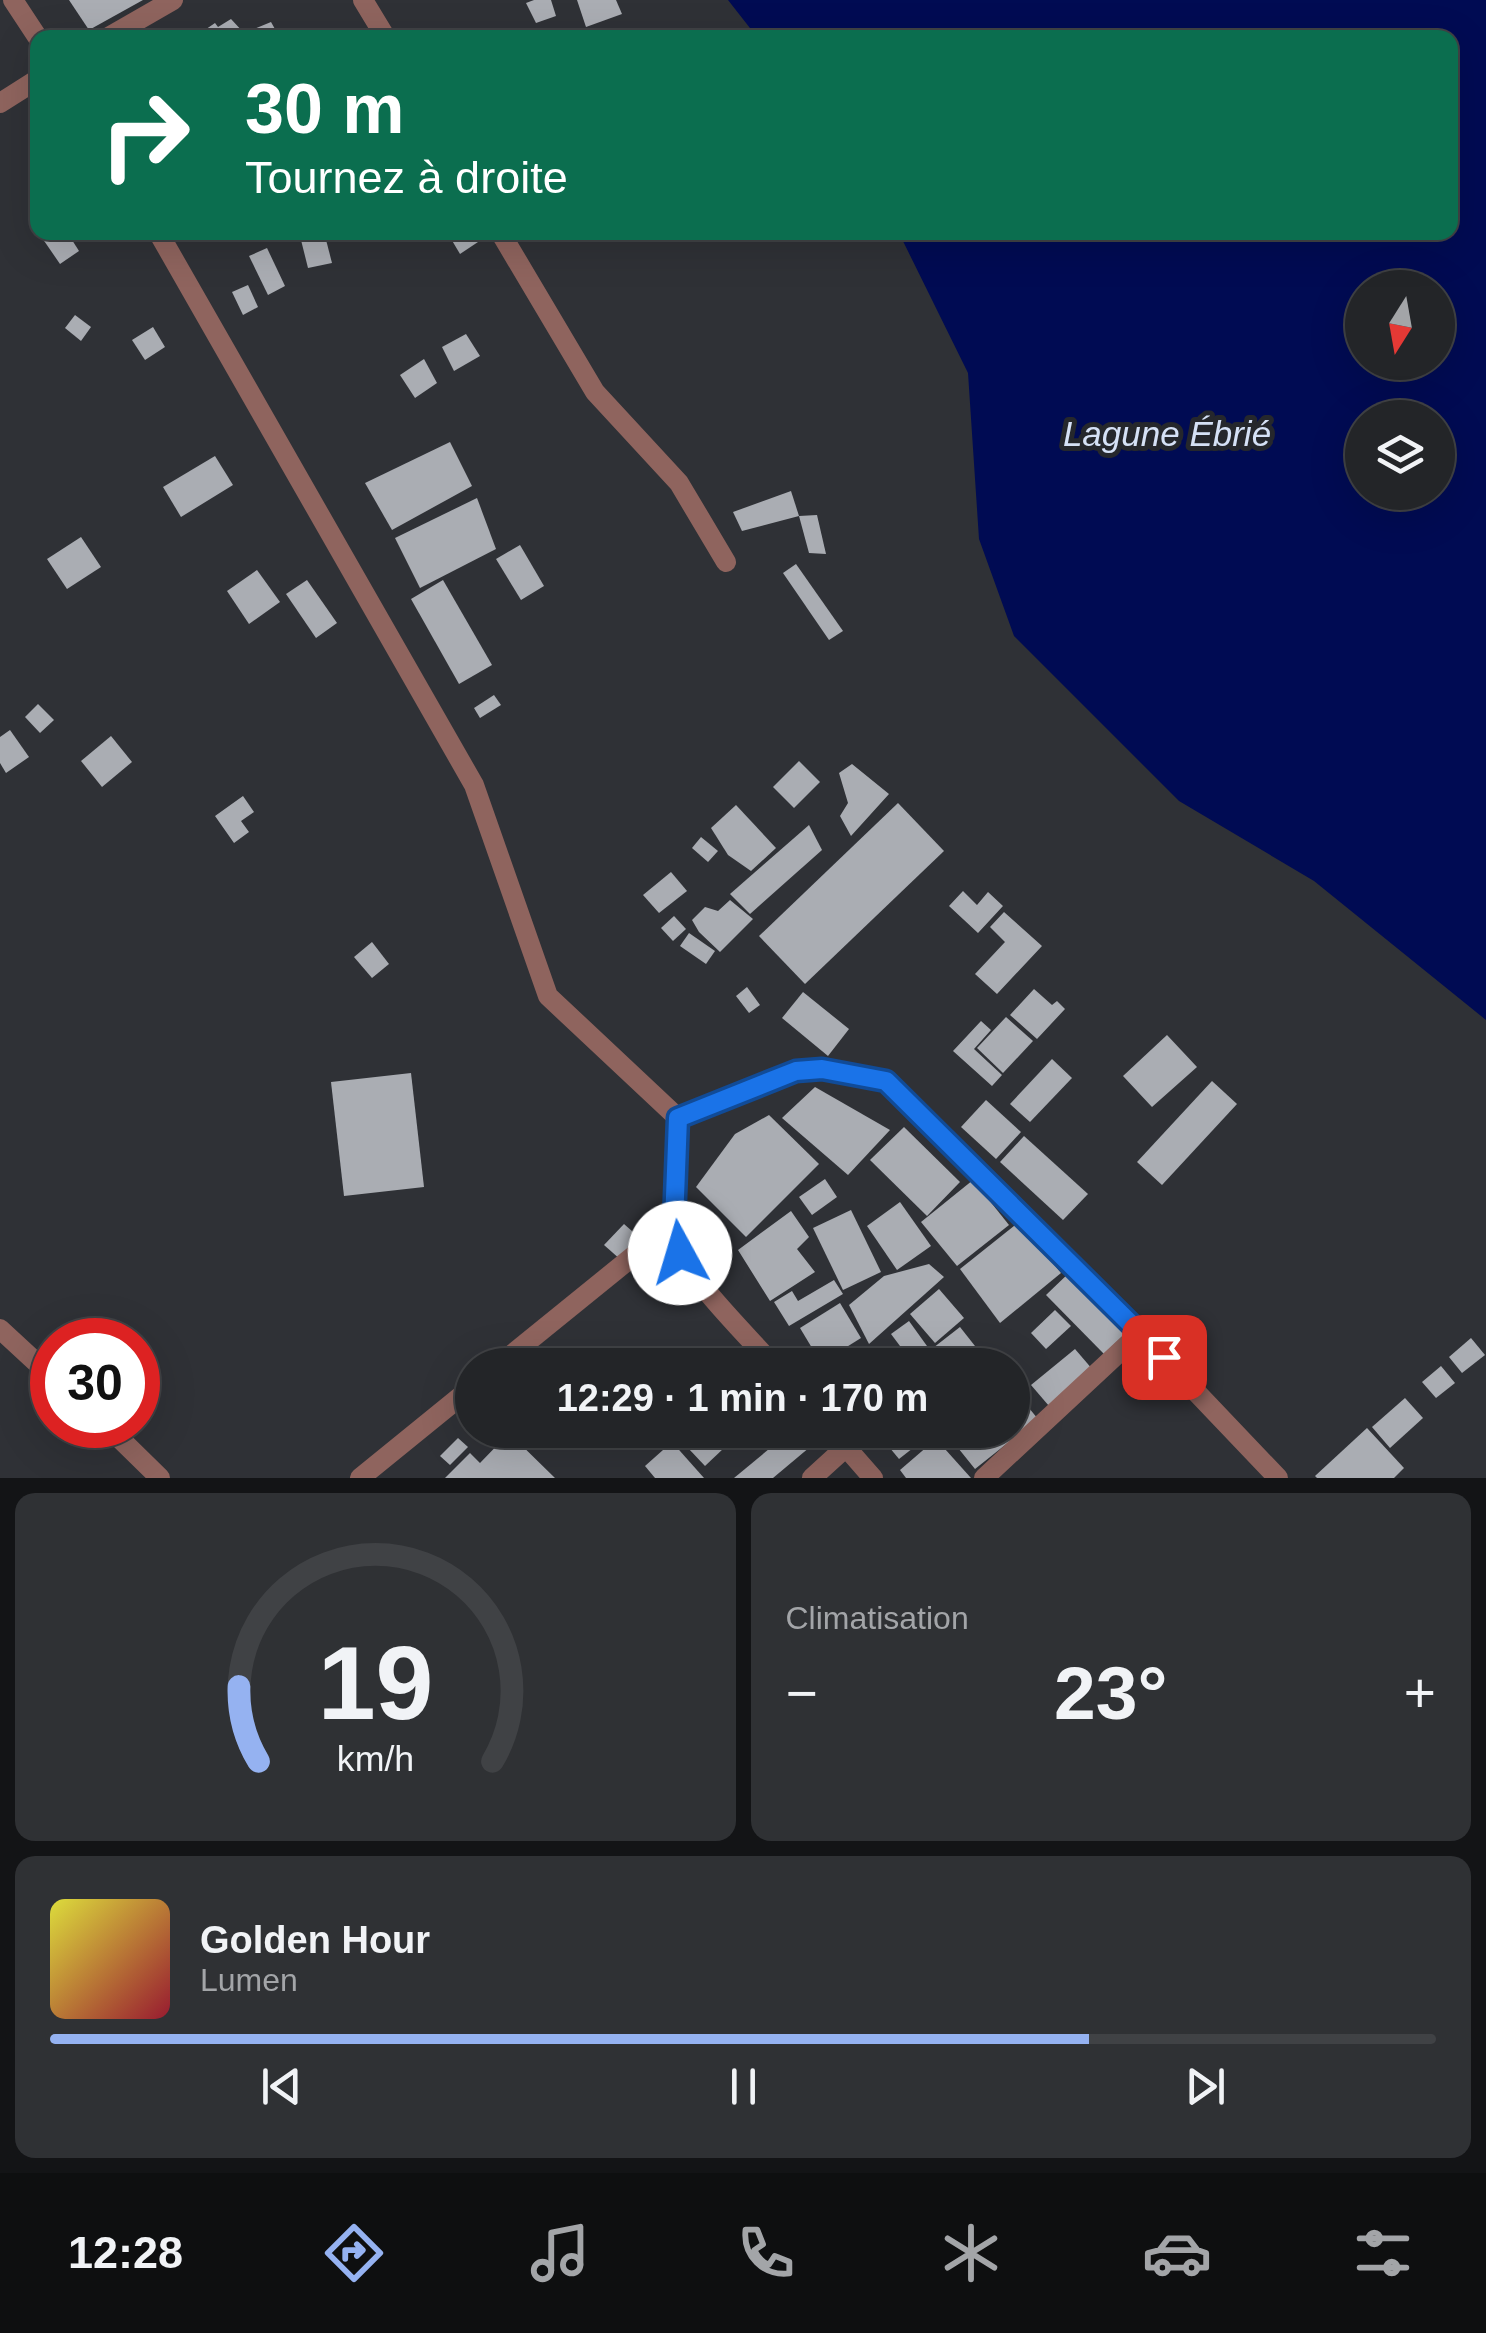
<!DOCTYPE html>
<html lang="fr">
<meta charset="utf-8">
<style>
body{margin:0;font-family:Arial,sans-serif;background:#2f3134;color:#f1f3f6;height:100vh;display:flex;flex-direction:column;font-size:38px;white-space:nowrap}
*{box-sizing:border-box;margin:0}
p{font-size:32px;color:#a3a5a8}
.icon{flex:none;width:55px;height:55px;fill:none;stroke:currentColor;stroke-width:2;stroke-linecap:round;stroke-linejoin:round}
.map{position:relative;height:1478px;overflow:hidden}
.drawer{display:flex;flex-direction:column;gap:15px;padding:15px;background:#131416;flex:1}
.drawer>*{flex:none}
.top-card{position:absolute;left:30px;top:30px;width:1428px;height:210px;border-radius:20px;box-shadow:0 10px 40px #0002,0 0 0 2px #404245;background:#0b6e4f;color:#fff;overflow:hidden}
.needle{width:65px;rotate:191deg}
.buttons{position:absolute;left:1345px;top:270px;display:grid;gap:20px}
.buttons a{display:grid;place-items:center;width:110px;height:110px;border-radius:50%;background:#232528;box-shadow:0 10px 40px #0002,0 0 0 2px #404245;font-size:50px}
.speed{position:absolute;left:30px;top:1318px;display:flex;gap:20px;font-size:50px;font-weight:700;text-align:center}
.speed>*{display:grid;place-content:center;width:130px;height:130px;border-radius:50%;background:#232528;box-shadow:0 10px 40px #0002,0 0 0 2px #404245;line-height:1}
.speed .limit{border:15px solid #d22;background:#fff;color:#111}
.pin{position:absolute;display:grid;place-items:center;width:85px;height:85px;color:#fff;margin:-42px;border-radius:20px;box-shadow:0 5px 15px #0006}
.me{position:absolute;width:110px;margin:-55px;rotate:354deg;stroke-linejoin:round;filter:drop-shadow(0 0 8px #0008)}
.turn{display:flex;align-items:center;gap:35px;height:210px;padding:0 50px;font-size:45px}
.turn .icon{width:130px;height:130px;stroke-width:2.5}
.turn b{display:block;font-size:70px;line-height:85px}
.big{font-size:75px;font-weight:600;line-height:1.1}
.drawer .widget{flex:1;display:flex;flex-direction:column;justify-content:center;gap:15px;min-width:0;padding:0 35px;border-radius:20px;background:#2f3134}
.drawer .dial{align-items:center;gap:0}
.dial svg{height:260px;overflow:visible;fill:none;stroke:#404245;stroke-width:7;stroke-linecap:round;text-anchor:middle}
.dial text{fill:#f1f3f6;stroke:none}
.song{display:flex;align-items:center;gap:30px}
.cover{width:120px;height:120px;border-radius:15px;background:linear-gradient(135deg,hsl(60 70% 55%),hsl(350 70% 35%))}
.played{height:10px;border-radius:5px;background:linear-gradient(90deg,#95b2f1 75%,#404245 75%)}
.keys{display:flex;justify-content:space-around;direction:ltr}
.heat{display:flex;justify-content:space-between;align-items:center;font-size:55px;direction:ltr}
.drawer .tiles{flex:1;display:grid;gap:15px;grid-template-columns:1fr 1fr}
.widget:last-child{grid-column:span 2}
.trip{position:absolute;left:455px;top:1348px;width:575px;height:100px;border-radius:50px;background:#232528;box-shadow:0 10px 40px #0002,0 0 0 2px #404245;font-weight:600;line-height:100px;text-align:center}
.dock{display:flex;height:160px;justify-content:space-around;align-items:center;background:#0e0f10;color:#a3a5a8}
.dock .icon{width:70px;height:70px}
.dock .current{color:#95b2f1}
.dock b{font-size:45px;color:#f1f3f6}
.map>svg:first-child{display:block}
.water{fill:#000b53;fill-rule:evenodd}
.building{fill:#aaadb3}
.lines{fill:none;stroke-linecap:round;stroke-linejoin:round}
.street{stroke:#8f645e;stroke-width:20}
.route-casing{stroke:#114b97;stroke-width:25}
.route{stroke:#1a73e8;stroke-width:18}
.labels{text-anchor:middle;stroke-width:10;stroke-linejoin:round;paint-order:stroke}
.water-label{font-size:35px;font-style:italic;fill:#d5e1f6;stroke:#25272c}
</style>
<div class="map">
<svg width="1486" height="1478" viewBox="0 0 1486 1478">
<rect width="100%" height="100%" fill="#2f3136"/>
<!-- water -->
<path class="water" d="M728,0h758v1020l-172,-139 -135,-80 -165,-165 -35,-97 -11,-166 -69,-140 551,-1v-194l-693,-1zM1362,288h76v74h-76zM1362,418h76v74h-76z"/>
<!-- building -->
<g class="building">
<polygon points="69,0 143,0 89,30"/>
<polygon points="534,0 551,0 556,16 536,23 526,3"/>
<polygon points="577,0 616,0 622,14 586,27"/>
<polygon points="231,19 244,33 271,22 280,38 193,38 215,23 218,27"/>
<polygon points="38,232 67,232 79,251 60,264"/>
<polygon points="299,232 324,232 332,263 308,268"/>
<polygon points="447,232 493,232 460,254"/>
<polygon points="267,248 285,286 268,295 249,256"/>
<polygon points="248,285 258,307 243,315 232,292"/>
<polygon points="75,315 91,327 81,341 65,328"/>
<polygon points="153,327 165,347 145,360 132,340"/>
<polygon points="466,334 480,356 454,371 442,347"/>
<polygon points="424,359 437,383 415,398 400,375"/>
<polygon points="450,442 472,486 392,530 365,483"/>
<polygon points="215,456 233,485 181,517 163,487"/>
<polygon points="791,491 799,516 742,531 733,512"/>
<polygon points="477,498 496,549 420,588 395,538"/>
<polygon points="817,515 826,554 809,553 799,516"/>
<polygon points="81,537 101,567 67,589 47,559"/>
<polygon points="520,545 544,586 521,600 496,559"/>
<polygon points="796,564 843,631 829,640 783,573"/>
<polygon points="257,570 280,602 249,624 227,591"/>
<polygon points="307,580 337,623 316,638 286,594"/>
<polygon points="443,580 492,665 459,684 411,599"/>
<polygon points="494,695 501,705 480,718 474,708"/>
<polygon points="38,704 54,720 40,733 25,717"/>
<polygon points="10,730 29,757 6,773 0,763 0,737"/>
<polygon points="111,736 132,762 102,787 81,761"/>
<polygon points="799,761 820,782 794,808 773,787"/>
<polygon points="852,764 889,794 851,836 840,816 848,803 839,773"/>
<polygon points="243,796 254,812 241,821 249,832 234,843 215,816"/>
<polygon points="898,803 944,851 805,984 759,936"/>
<polygon points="736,805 776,848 751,871 728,855 711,828"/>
<polygon points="809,825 822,850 750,914 730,894"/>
<polygon points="701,837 718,851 708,862 692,848"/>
<polygon points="671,872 687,891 659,913 643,895"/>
<polygon points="963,891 977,905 988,892 1003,906 978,933 949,906"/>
<polygon points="730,900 753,919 720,952 699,932 692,920 705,907 718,911"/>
<polygon points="1004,912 1042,946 997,994 975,974 1005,942 990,927"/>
<polygon points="674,916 686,929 673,941 661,928"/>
<polygon points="689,933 715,951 706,964 680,946"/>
<polygon points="372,942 389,964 372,978 354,957"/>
<polygon points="747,987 760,1005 749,1013 736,996"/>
<polygon points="1034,989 1052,1005 1057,1001 1065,1009 1037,1039 1010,1015"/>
<polygon points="803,992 849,1029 828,1056 782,1018"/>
<polygon points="1006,1017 1033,1041 1003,1073 977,1048"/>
<polygon points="981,1021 991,1030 974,1049 1002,1075 992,1086 953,1051"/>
<polygon points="1167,1035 1197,1067 1152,1107 1123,1076"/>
<polygon points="1052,1059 1072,1078 1030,1122 1010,1104"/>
<polygon points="411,1073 424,1187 344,1196 331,1082"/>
<polygon points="1212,1081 1237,1104 1162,1185 1137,1162"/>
<polygon points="815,1087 890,1130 848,1175 782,1118"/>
<polygon points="986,1100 1021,1132 996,1159 961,1127"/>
<polygon points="769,1115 819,1164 746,1237 696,1187 735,1134"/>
<polygon points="904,1127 960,1182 927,1216 870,1160"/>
<polygon points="1024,1136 1088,1194 1063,1220 1000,1162"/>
<polygon points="825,1179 837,1197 812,1215 799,1197"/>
<polygon points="973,1180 1009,1225 957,1266 921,1222"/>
<polygon points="900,1202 931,1246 897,1270 867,1226"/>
<polygon points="851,1210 881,1272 843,1290 813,1228"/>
<polygon points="791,1211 809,1237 797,1249 815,1272 770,1301 738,1250"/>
<polygon points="1019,1222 1061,1273 1000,1323 960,1269"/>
<polygon points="624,1224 641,1239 621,1260 604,1245"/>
<polygon points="929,1264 944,1277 869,1344 849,1305 884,1276"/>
<polygon points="1072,1270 1130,1329 1104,1354 1046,1295"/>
<polygon points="834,1280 843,1294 789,1326 774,1302 792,1291 798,1301"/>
<polygon points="939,1289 964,1318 935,1343 910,1314"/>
<polygon points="840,1303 861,1338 821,1363 800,1328"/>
<polygon points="1055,1310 1071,1326 1046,1349 1031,1333"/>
<polygon points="909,1321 927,1346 909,1358 891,1334"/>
<polygon points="960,1327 990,1365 918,1365 915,1362"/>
<polygon points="1471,1338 1485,1355 1462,1373 1449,1357"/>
<polygon points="1075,1349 1093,1370 1049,1406 1031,1385"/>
<polygon points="1441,1366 1455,1383 1436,1398 1422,1382"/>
<polygon points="1015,1391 1038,1419 975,1469 946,1433 949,1430 1012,1430 1012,1393"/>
<polygon points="1405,1398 1423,1418 1390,1448 1372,1427"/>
<polygon points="1367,1428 1404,1468 1394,1478 1317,1478 1315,1476"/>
<polygon points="522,1430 562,1430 535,1448"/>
<polygon points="671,1430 743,1430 705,1466"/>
<polygon points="792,1430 795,1430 810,1447 773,1478 734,1478"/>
<polygon points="875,1430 936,1430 899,1459"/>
<polygon points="509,1433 555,1478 445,1478 470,1453 480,1463"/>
<polygon points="458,1438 468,1447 450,1465 440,1456"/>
<polygon points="936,1439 971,1478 906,1478 900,1470"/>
<polygon points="672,1442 704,1478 655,1478 645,1466"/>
</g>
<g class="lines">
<!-- street -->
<g class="street">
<polyline points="13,0 38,38"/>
<polyline points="363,0 386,38"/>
<polyline points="107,38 173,0"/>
<polyline points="0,103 38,79"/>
<path d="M158,232l316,553 74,211 130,122c-1,38 -10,97 2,132 11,31 70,88 93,115"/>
<polyline points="500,232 595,392 679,483 726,562"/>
<polyline points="678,1118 796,1071 821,1069 886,1081 1140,1333 1278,1478"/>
<polyline points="0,1329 52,1377"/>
<polyline points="499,1365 674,1223"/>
<polyline points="106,1425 160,1478"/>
<polyline points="831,1430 873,1478"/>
<polyline points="360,1478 472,1387"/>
<polyline points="812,1478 846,1447"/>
<polyline points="984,1478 1140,1333"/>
</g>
</g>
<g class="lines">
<defs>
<polyline id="route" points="680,1253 674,1223 678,1118 796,1071 822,1069 886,1081 1164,1357"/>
</defs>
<!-- route casing -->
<use href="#route" class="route-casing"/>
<!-- route -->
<use href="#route" class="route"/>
</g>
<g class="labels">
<!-- water labels -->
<g class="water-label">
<text x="1167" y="446">Lagune Ébrié</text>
</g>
</g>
</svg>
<div class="buttons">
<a><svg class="needle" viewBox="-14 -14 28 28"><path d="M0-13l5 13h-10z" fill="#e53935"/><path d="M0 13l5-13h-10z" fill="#a3a5a8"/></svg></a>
<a><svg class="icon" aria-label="layers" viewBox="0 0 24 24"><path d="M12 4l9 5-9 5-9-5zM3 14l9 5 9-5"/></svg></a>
</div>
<div class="speed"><div class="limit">30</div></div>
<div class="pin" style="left:1164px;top:1357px;background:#d93025"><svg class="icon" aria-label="arrive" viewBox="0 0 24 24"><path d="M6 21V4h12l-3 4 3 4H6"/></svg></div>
<svg class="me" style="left:680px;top:1253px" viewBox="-20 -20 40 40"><circle r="19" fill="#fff"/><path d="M0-13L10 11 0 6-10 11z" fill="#1a73e8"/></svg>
<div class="trip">12:29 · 1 min · 170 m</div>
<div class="top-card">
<div class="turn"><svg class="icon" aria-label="right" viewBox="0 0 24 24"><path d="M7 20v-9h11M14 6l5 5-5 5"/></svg><div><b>30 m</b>Tournez à droite</div></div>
</div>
</div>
<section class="drawer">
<div class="tiles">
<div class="widget dial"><svg viewBox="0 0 100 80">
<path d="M14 69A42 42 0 1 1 86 69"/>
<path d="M14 69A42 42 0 0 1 8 46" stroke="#95b2f1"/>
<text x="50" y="56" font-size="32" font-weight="700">19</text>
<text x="50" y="72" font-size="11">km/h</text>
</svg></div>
<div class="widget"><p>Climatisation</p>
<div class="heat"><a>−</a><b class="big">23°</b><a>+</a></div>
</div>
<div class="widget">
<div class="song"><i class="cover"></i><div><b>Golden Hour</b><p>Lumen</p></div></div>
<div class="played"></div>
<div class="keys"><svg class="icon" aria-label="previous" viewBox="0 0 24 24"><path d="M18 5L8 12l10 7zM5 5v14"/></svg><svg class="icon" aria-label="pause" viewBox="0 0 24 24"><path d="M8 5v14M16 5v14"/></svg><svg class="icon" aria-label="next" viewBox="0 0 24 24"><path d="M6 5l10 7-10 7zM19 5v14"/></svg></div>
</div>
</div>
</section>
<nav class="dock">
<b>12:28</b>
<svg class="icon current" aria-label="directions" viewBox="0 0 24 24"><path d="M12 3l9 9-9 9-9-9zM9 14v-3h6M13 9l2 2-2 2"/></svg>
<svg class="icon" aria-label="music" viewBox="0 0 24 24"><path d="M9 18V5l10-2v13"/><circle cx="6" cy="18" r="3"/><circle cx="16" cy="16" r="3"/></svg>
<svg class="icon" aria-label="phone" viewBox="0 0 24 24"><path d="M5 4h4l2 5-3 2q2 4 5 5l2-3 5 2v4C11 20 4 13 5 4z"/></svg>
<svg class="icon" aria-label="climate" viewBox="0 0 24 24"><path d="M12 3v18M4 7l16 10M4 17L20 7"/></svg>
<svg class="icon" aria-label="car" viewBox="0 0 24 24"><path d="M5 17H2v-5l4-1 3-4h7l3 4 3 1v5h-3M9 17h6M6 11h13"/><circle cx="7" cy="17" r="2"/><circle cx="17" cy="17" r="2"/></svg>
<svg class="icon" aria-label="filters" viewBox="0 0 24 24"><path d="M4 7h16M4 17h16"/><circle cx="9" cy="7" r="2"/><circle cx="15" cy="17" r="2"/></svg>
</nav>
